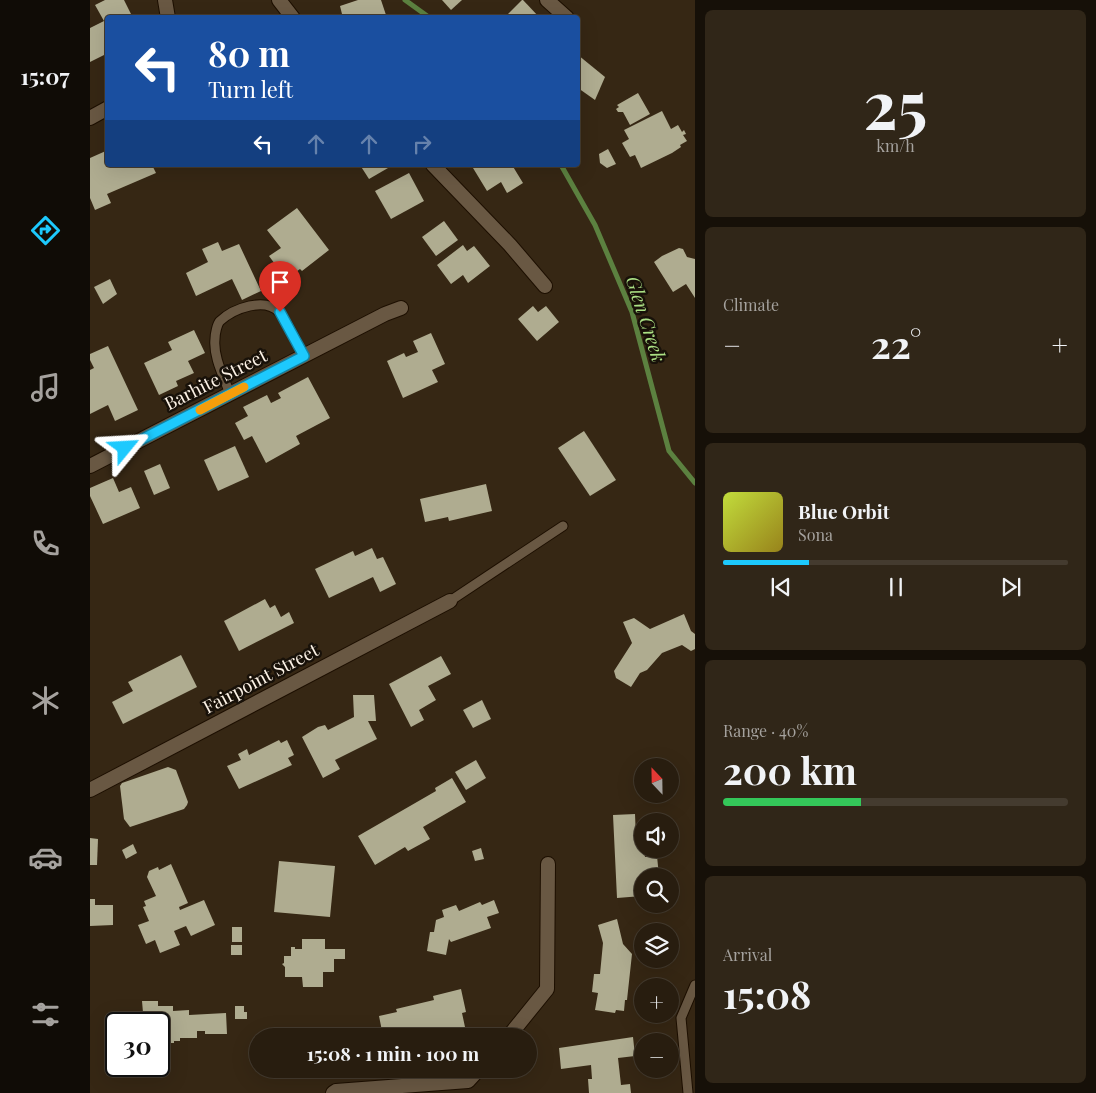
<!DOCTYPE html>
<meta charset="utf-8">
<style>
body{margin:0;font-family:"Playfair Display",serif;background:#302618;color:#f1f3f6;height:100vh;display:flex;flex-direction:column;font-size:19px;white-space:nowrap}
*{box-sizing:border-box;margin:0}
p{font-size:16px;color:#a5a29e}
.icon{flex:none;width:28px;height:28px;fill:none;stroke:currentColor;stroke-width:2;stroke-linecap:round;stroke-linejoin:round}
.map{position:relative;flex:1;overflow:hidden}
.drawer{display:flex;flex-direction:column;gap:10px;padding:10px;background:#161008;width:401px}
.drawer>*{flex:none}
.hud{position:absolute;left:15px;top:15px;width:475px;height:152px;border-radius:5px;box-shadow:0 5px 20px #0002,0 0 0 1px #443b2f;background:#1a4fa0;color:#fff;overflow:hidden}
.needle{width:32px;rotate:338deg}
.fabs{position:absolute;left:544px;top:758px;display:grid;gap:10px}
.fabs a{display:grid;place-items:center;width:45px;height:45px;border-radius:50%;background:#281d0f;box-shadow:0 5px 20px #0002,0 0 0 1px #443b2f;font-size:25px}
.speed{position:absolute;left:15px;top:1012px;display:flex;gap:10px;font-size:25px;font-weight:700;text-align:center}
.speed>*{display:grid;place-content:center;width:65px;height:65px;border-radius:50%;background:#281d0f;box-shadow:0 5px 20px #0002,0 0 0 1px #443b2f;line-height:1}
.speed .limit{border:2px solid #111;border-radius:8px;background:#fff;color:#111}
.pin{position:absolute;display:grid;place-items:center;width:42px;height:42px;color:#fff;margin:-51px -21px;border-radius:50% 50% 50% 0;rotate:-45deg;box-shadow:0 0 5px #0007}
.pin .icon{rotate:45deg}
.me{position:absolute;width:55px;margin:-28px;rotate:63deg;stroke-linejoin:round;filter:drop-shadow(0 0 4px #0008)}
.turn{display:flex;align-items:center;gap:18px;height:105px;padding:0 20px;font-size:22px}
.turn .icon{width:65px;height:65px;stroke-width:2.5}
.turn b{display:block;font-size:35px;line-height:42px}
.lanes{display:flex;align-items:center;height:48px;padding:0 20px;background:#0003;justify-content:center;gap:25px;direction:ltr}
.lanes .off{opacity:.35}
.big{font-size:38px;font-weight:700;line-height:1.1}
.drawer .tile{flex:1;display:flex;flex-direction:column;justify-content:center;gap:8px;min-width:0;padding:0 18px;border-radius:8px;background:#302618}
.drawer .dial{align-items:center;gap:0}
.dial b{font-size:65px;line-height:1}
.song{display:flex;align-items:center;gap:15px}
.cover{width:60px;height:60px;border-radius:8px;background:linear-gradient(135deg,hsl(70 70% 55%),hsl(50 70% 35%))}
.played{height:5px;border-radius:2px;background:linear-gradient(90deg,#1dc9fd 25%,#443b2f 25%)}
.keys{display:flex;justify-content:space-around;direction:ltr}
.heat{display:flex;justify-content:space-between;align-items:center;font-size:28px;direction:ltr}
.charge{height:8px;border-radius:4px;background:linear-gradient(90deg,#34c759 40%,#443b2f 0)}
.trip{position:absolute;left:159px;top:1028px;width:288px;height:50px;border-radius:25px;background:#281d0f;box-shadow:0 5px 20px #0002,0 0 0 1px #443b2f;font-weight:700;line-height:50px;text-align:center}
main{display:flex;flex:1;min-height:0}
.tab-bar{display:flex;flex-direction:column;width:90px;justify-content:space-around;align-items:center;background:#100c06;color:#a5a29e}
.tab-bar .icon{width:35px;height:35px}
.tab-bar .on{color:#1dc9fd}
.tab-bar b{font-size:22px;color:#f1f3f6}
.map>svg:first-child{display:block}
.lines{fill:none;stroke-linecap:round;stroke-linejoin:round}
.stream{stroke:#5c8140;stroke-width:5}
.building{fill:#afac90}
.service-casing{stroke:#1d0f00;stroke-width:11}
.minor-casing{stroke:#1d0f00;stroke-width:16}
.service{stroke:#695843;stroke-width:9}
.minor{stroke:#695843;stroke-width:14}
.route-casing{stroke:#1383a4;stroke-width:12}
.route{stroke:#1dc9fd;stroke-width:9}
.slow{stroke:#f59e0b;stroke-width:9}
.labels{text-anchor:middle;stroke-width:5;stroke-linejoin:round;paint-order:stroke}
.street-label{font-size:18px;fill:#fcf2e6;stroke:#181109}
.water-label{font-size:19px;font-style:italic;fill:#abe084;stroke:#181109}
</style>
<main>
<nav class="tab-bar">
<b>15:07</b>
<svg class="icon on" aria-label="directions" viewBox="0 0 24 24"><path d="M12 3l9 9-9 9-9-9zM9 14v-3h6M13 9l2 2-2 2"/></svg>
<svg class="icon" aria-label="music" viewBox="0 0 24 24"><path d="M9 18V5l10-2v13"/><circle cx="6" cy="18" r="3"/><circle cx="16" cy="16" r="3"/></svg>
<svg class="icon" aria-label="phone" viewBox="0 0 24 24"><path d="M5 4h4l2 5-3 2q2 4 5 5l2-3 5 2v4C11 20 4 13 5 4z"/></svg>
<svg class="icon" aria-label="climate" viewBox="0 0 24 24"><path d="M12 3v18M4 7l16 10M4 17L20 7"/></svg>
<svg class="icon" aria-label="car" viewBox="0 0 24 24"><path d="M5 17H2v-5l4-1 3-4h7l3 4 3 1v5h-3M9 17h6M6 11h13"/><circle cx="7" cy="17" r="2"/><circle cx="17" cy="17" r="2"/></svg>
<svg class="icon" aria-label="filters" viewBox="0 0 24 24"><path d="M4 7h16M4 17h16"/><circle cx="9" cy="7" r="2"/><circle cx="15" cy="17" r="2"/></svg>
</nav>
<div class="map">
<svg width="605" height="1093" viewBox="0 0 605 1093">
<rect width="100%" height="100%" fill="#362714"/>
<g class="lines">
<!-- stream -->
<g class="stream">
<polyline points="315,0 340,18"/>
<polyline points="471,165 505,225 542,312 579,451 605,483"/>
</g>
</g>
<!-- building -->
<g class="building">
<polygon points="15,0 34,0 43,18 18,18 18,53 0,62 0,28 14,21 5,5"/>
<polygon points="268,0 291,0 297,18 253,18 250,6"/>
<polygon points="352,0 372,0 361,10"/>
<polygon points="433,0 450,18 414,18 432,0"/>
<polygon points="488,55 515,77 505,100 488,88"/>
<polygon points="548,93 560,114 540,125 533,112 528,112 526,109 529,107 527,105"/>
<polygon points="572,111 581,129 588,125 592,132 594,130 596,134 593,135 597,141 590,145 591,147 582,153 551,168 545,155 540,157 532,143 539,139 534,130"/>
<polygon points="518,149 526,164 517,168 510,163 509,154"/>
<polygon points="18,150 18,165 62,165 66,173 17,194 21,203 5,210 0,198 0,158"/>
<polygon points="270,165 297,165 298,168 279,179"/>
<polygon points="387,165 422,165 433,183 417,193 411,182 397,191 383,168"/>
<polygon points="319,173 334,201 301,219 285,191"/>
<polygon points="207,208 239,250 212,271 210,269 196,279 179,256 191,248 177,230"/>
<polygon points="354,221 368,240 346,256 332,237"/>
<polygon points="128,242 132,251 149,244 171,291 152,300 142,279 106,296 96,273 118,262 112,249"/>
<polygon points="373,245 377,251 384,246 400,266 378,283 373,275 361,284 347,265"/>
<polygon points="589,248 593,249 597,257 605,259 605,298 596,284 583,292 564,262 572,256"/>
<polygon points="20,279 27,294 13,304 4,287"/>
<polygon points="443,306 448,312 456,306 469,322 447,341 428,319"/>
<polygon points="104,330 115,353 98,361 104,373 86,381 88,386 69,395 54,363 82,350 78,342"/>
<polygon points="341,333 355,364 342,370 348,382 313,398 297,361 314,353 316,357 328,352 323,341"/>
<polygon points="18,346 48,410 25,421 18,405 0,414 0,370 4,368 0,360 0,354"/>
<polygon points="218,377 240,418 206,436 210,444 176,463 162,436 154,440 145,423 158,416 153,407 177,395 181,403 191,398 188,393"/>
<polygon points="494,431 526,480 500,496 468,448"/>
<polygon points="145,446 159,477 128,491 114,460"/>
<polygon points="70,464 80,488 64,495 54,471"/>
<polygon points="23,478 29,492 41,487 50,508 13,524 0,496 0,488"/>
<polygon points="396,484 402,511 359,521 358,517 335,522 330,499"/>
<polygon points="282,548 287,559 293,557 306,584 290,592 283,577 239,598 225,569 263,551 265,556"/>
<polygon points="175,599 180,608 185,605 191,617 199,612 204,623 149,651 134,621"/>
<polygon points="594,614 601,631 605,634 605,649 601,651 592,645 572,653 557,670 550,673 541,687 526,678 524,671 542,643 533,622 544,618 560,629"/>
<polygon points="91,655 107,687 33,724 22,702 43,691 38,682"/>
<polygon points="351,656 361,674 338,686 346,700 329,710 334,720 321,727 299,684"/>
<polygon points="263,695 284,695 286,721 278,721 287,739 245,760 250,769 233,778 212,737 228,727 235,725 238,730 264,717"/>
<polygon points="392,700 401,719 383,728 373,710"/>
<polygon points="189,740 191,743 197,740 204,755 198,758 202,765 149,789 137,766 151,760 148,754 157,749 159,755"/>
<polygon points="386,760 396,778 376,790 365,772"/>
<polygon points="78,767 86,770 98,802 97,805 94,809 40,827 34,819 30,786 32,783"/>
<polygon points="362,778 376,802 333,827 340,839 318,851 315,847 285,865 268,836 346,791 345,788"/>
<polygon points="545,814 546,839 552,838 555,857 567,856 569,876 552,876 552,896 527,898 523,815"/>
<polygon points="0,838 8,839 7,865 0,865"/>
<polygon points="43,844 47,853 36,859 32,850"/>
<polygon points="391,848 394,859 385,861 382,851"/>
<polygon points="189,861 245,866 240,917 184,912"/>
<polygon points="81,864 98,903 89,907 90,910 114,900 125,925 101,936 96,926 84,931 90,945 70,953 65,940 56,944 48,925 59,921 53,907 56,906 54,901 66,896 57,877 59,871 68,867 69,870"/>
<polygon points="0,899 5,899 5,905 23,905 23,925 0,926"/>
<polygon points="404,900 409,913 397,917 401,928 361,942 359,939 356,955 337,951 340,932 344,932 346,920 354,917 352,910 366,905 369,911 390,902 392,905"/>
<polygon points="527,919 533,944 542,954 537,1000 535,1000 534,1011 526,1010 525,1013 505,1010 508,993 502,992 504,974 510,974 513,943 508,925"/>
<rect x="142" y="927" width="10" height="15"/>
<polygon points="212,939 235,939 235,949 255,949 255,959 244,959 244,972 233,972 233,987 213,987 212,977 195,977 195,967 192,964 194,963 194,956 201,956 201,947 205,947 205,949 212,949"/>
<rect x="141" y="945" width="11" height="10"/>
<polygon points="371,989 376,1012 372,1013 375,1027 350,1033 350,1029 325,1035 324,1032 306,1036 293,1036 289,1016 307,1012 306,1009 344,1000 343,996"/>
<polygon points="52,1001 68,1001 68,1006 83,1006 83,1011 99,1010 99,1015 136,1013 137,1034 115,1034 115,1031 107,1031 107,1038 90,1038 90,1041 84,1041 84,1043 69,1043 69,1024 54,1024"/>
<polygon points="145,1006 154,1006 154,1012 157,1012 157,1019 145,1019"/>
<polygon points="543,1037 545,1056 528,1058 531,1085 540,1084 541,1093 499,1093 498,1079 502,1079 501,1065 471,1069 469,1048"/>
</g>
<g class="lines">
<defs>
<g id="service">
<path d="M140,394c-6,-17 -17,-37 -15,-55 0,-5 2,-15 5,-18 14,-13 45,-24 59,-9 8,9 19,33 25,44"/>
<polyline points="360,601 473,526"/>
<polyline points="598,1093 591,1018 605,985"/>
</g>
<g id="minor">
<polyline points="75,0 78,18"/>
<polyline points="189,0 203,18"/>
<polyline points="457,0 477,18"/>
<polyline points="0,118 18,108"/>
<polyline points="343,165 420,245 455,286"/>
<polyline points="0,466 295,314 311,308"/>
<polyline points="0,790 360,601"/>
<polyline points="419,1036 457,989 458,864"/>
<polyline points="243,1093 246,1091 378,1081 389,1069"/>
</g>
</defs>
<!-- service casing -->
<use href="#service" class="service-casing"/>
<!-- minor casing -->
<use href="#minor" class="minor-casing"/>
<!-- service -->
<use href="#service" class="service"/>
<!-- minor -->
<use href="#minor" class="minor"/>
</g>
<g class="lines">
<defs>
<polyline id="route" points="35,448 214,356 190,312"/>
</defs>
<!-- route casing -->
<use href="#route" class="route-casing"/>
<!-- route -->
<use href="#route" class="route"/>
<!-- slow -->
<polyline class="slow" points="110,410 154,387"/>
</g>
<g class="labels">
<!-- street labels -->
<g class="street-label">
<text transform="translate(126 380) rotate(-27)" y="6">Barhite Street</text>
<text transform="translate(171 679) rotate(-28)" y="6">Fairpoint Street</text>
</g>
<!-- water labels -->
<g class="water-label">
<text transform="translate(556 319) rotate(72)" y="7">Glen Creek</text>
</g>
</g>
</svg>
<div class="fabs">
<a><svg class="needle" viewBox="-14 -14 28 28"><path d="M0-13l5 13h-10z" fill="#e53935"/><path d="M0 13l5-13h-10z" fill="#a5a29e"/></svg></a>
<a><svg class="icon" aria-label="sound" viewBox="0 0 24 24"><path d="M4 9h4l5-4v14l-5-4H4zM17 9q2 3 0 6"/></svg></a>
<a><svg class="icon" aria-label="search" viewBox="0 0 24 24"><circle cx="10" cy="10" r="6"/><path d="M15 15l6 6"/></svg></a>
<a><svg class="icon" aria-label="layers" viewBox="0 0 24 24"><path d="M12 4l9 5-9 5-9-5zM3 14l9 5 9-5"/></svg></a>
<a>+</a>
<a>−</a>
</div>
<div class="speed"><div class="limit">30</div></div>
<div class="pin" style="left:190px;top:312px;background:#d93025"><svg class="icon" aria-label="arrive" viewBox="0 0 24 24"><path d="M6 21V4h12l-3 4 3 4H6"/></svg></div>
<svg class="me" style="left:35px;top:448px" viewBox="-20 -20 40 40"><path d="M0-17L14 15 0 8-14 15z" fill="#1dc9fd" stroke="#fff" stroke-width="4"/></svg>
<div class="trip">15:08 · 1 min · 100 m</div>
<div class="hud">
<div class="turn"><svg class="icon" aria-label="left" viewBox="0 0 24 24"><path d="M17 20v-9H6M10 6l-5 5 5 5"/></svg><div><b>80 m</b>Turn left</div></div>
<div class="lanes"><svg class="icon" aria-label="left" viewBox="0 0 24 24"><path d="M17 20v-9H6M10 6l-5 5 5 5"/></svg><svg class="icon off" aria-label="ahead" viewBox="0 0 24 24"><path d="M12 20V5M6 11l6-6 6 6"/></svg><svg class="icon off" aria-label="ahead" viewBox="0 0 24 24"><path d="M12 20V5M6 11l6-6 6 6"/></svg><svg class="icon off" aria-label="right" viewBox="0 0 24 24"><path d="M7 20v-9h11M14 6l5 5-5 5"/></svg></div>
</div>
</div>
<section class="drawer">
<div class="tile dial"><b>25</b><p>km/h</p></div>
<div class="tile"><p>Climate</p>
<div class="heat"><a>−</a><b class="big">22°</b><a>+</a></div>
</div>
<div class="tile">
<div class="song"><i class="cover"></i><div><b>Blue Orbit</b><p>Sona</p></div></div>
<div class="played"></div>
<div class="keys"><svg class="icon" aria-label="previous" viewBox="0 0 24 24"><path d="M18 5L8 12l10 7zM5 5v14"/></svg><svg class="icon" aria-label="pause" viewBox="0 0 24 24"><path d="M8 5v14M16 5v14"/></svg><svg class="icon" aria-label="next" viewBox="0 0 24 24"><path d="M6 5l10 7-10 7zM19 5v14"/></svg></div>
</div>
<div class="tile"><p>Range · 40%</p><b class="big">200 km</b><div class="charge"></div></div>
<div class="tile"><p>Arrival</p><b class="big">15:08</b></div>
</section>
</main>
